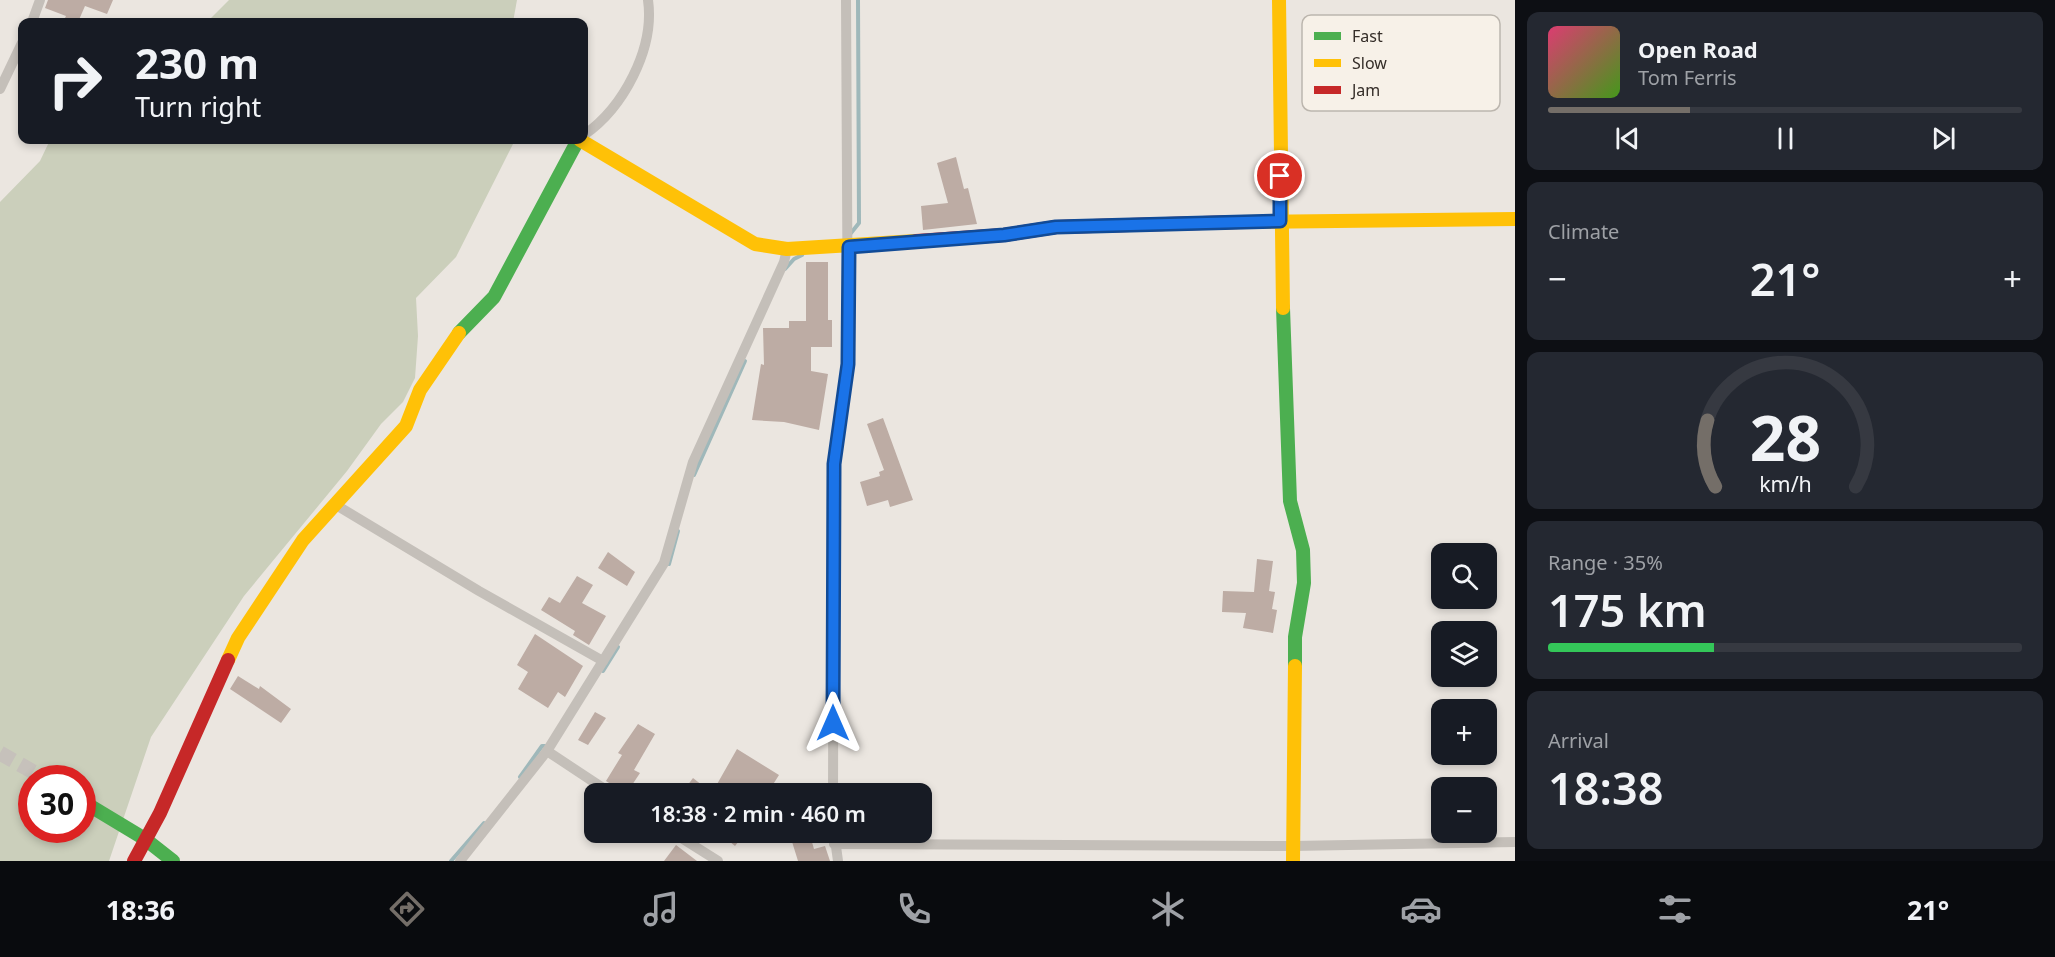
<!DOCTYPE html>
<meta charset="utf-8">
<style>
body{margin:0;font-family:"Noto Sans",sans-serif;background:#242831;color:#f1f3f6;height:100vh;display:flex;flex-direction:column;font-size:22px;white-space:nowrap}
*{box-sizing:border-box;margin:0}
p{font-size:20px;color:#9ea1a6}
.icon{flex:none;width:33px;height:33px;fill:none;stroke:currentColor;stroke-width:2;stroke-linecap:round;stroke-linejoin:round}
.map{position:relative;flex:1;overflow:hidden}
.panel{display:flex;flex-direction:column;gap:12px;padding:12px;background:#0d0f14;width:540px}
.panel>*{flex:none}
.guide{position:absolute;left:18px;top:18px;width:570px;height:126px;border-radius:12px;box-shadow:0 3px 9px #0003;background:#171b24;color:#f1f3f6;overflow:hidden}
.controls{position:absolute;left:1431px;top:543px;display:grid;gap:12px}
.controls a{display:grid;place-items:center;width:66px;height:66px;border-radius:12px;background:#171b24;box-shadow:0 3px 9px #0003;font-size:30px}
.speed{position:absolute;left:18px;top:765px;display:flex;gap:12px;font-size:30px;font-weight:700;text-align:center}
.speed>*{display:grid;place-content:center;width:78px;height:78px;border-radius:50%;background:#171b24;box-shadow:0 3px 9px #0003;line-height:1}
.speed .limit{border:9px solid #d22;background:#fff;color:#111}
.pin{position:absolute;display:grid;place-items:center;width:51px;height:51px;color:#fff;margin:-26px;border:3px solid #fff;border-radius:50%;box-shadow:0 2px 6px #0007}
.me{position:absolute;width:66px;margin:-33px;rotate:0deg;stroke-linejoin:round;filter:drop-shadow(0 0 4px #0008)}
.turn{display:flex;align-items:center;gap:21px;height:126px;padding:0 18px;font-size:27px}
.turn .icon{width:78px;height:78px;stroke-width:2.5}
.turn b{display:block;font-size:42px;line-height:51px}
.big{font-size:45px;font-weight:600;line-height:1.1}
.panel .card{flex:1;display:flex;flex-direction:column;justify-content:center;gap:9px;min-width:0;padding:0 21px;border-radius:12px;background:#242831}
.panel .dial{align-items:center;gap:0}
.dial svg{height:156px;overflow:visible;fill:none;stroke:#363941;stroke-width:7;stroke-linecap:round;text-anchor:middle}
.dial text{fill:#f1f3f6;stroke:none}
.song{display:flex;align-items:center;gap:18px}
.cover{width:72px;height:72px;border-radius:9px;background:linear-gradient(135deg,hsl(340 70% 55%),hsl(100 70% 35%))}
.played{height:6px;border-radius:3px;background:linear-gradient(90deg,#746e68 30%,#363941 30%)}
.keys{display:flex;justify-content:space-around;direction:ltr}
.heat{display:flex;justify-content:space-between;align-items:center;font-size:33px;direction:ltr}
.charge{height:9px;border-radius:4px;background:linear-gradient(90deg,#34c759 35%,#363941 0)}
.trip{position:absolute;left:584px;top:783px;width:348px;height:60px;border-radius:12px;background:#171b24;box-shadow:0 3px 9px #0003;font-weight:600;line-height:60px;text-align:center}
.dock{display:flex;height:96px;justify-content:space-around;align-items:center;background:#090b0e;color:#9ea1a6}
.dock .icon{width:42px;height:42px}
.dock .active{color:#746e68}
.dock b{font-size:27px;color:#f1f3f6}
main{display:flex;flex:1;min-height:0}
.map>svg:first-child{display:block}
.green{fill:#cbcfbb;fill-rule:evenodd}
.lines{fill:none;stroke-linecap:round;stroke-linejoin:round}
.stream{stroke:#9fb8ba;stroke-width:4}
.building{fill:#bdaca4}
.secondary-tunnel{stroke:#c6c1bb;stroke-width:15;stroke-dasharray:15 8;stroke-linecap:butt}
.street{stroke:#c4bfb9;stroke-width:10}
.fast{stroke:#4caf50;stroke-width:14}
.slow{stroke:#ffc107;stroke-width:14}
.jam{stroke:#c62828;stroke-width:14}
.route-casing{stroke:#114b97;stroke-width:15}
.route{stroke:#1a73e8;stroke-width:10}
.key{fill:#f7f1e8;stroke:#bcb6ae;stroke-width:1.5}
.key-label{font-size:16px;fill:#342d28}
</style>
<main>
<div class="map">
<svg width="1515" height="861" viewBox="0 0 1515 861">
<rect width="100%" height="100%" fill="#ebe6e0"/>
<!-- green -->
<g class="green">
<polygon points="229,0 517,0 513,22 207,22"/>
<path d="M50,140h465l-59,117 -40,41 2,38 -3,42 -12,24 -22,22 -34,47 -103,125 -93,141 -42,124h-109v-659l40,-41zM32,778h50v52h-50z"/>
</g>
<g class="lines">
<!-- stream -->
<g class="stream">
<polyline points="851,233 859,223 858,0"/>
<polyline points="785,269 794,259 802,255"/>
<polyline points="694,475 745,361"/>
<polyline points="669,564 678,531"/>
<polyline points="603,671 618,647"/>
<polyline points="520,777 542,746 547,746"/>
<polyline points="451,861 484,823"/>
</g>
</g>
<!-- building -->
<g class="building">
<polygon points="48,0 113,0 107,14 85,6 78,22 63,22 66,16 45,8"/>
<polygon points="956,157 964,189 968,188 977,224 923,230 921,206 948,203 937,163"/>
<polygon points="806,262 828,262 828,320 832,320 832,347 811,347 811,371 828,374 819,430 784,422 752,420 761,364 764,365 763,328 789,328 789,321 806,321"/>
<polygon points="883,418 913,500 890,507 888,500 867,506 860,482 880,476 879,472 884,470 867,424"/>
<polygon points="608,552 635,572 627,586 598,568"/>
<polygon points="1257,559 1273,561 1269,591 1275,592 1272,609 1277,610 1273,633 1243,628 1246,613 1222,612 1223,591 1254,592"/>
<polygon points="577,576 593,585 582,603 606,616 589,645 573,635 575,631 541,610 549,597 560,603"/>
<polygon points="535,634 583,666 565,697 558,692 548,708 518,689 528,672 517,665"/>
<polygon points="238,676 259,689 260,686 291,709 281,723 230,689"/>
<polygon points="595,712 606,718 588,745 578,740"/>
<polygon points="638,724 655,734 634,770 640,773 626,794 606,781 622,755 618,753"/>
<polygon points="737,749 779,775 767,794 737,794 728,787 723,794 681,794 693,778 712,793"/>
<polygon points="718,832 746,832 735,846"/>
<polygon points="789,832 809,832 814,849 825,846 830,861 798,861"/>
<polygon points="676,845 697,861 664,861"/>
</g>
<g class="lines">
<!-- secondary-tunnel -->
<polyline class="secondary-tunnel" points="0,753 44,778"/>
<!-- street -->
<g class="street">
<polyline points="32,22 40,0"/>
<polyline points="0,89 22,43"/>
<path d="M584,135c39,-27 71,-86 64,-135"/>
<polyline points="336,505 479,591 603,661"/>
<polyline points="547,751 612,794"/>
<polyline points="833,794 834,464 848,364 846,0"/>
<polyline points="672,832 718,861"/>
<polyline points="834,832 838,861"/>
<polyline points="834,844 1293,846 1515,842"/>
<polyline points="460,861 547,751 664,563 693,462 784,262 787,249"/>
</g>
<!-- fast -->
<g class="fast">
<polyline points="1283,308 1290,501 1303,550 1304,583 1295,637 1295,666"/>
<polyline points="459,333 494,297 578,140"/>
<polyline points="82,801 145,839 173,861"/>
</g>
<!-- slow -->
<g class="slow">
<polyline points="1279,0 1283,308"/>
<polyline points="580,140 755,244 787,249 916,241"/>
<polyline points="1239,222 1515,219"/>
<polyline points="228,660 238,638 303,540 406,426 420,390 459,333"/>
<polyline points="1293,861 1295,666"/>
</g>
<!-- jam -->
<g class="jam">
<polyline points="916,241 1004,235 1056,227 1239,222"/>
<polyline points="134,861 160,813 228,660"/>
</g>
</g>
<g class="lines">
<defs>
<polyline id="route" points="833,723 834,464 848,364 849,247 1004,235 1056,227 1280,221 1280,176"/>
</defs>
<!-- route casing -->
<use href="#route" class="route-casing"/>
<!-- route -->
<use href="#route" class="route"/>
</g>
<!-- legend -->
<rect x="1302" y="15" width="198" height="96" rx="9" class="key"/>
<rect x="1314" y="32" width="27" height="8" fill="#4caf50"/>
<rect x="1314" y="59" width="27" height="8" fill="#ffc107"/>
<rect x="1314" y="86" width="27" height="8" fill="#c62828"/>
<g class="key-label">
<text x="1352" y="42">Fast</text>
<text x="1352" y="69">Slow</text>
<text x="1352" y="96">Jam</text>
</g>
</svg>
<div class="controls">
<a><svg class="icon" aria-label="search" viewBox="0 0 24 24"><circle cx="10" cy="10" r="6"/><path d="M15 15l6 6"/></svg></a>
<a><svg class="icon" aria-label="layers" viewBox="0 0 24 24"><path d="M12 4l9 5-9 5-9-5zM3 14l9 5 9-5"/></svg></a>
<a>+</a>
<a>−</a>
</div>
<div class="speed"><div class="limit">30</div></div>
<div class="pin" style="left:1280px;top:176px;background:#d93025"><svg class="icon" aria-label="arrive" viewBox="0 0 24 24"><path d="M6 21V4h12l-3 4 3 4H6"/></svg></div>
<svg class="me" style="left:833px;top:723px" viewBox="-20 -20 40 40"><path d="M0-17L14 15 0 8-14 15z" fill="#1a73e8" stroke="#fff" stroke-width="4"/></svg>
<div class="trip">18:38 · 2 min · 460 m</div>
<div class="guide">
<div class="turn"><svg class="icon" aria-label="right" viewBox="0 0 24 24"><path d="M7 20v-9h11M14 6l5 5-5 5"/></svg><div><b>230 m</b>Turn right</div></div>
</div>
</div>
<section class="panel">
<div class="card">
<div class="song"><i class="cover"></i><div><b>Open Road</b><p>Tom Ferris</p></div></div>
<div class="played"></div>
<div class="keys"><svg class="icon" aria-label="previous" viewBox="0 0 24 24"><path d="M18 5L8 12l10 7zM5 5v14"/></svg><svg class="icon" aria-label="pause" viewBox="0 0 24 24"><path d="M8 5v14M16 5v14"/></svg><svg class="icon" aria-label="next" viewBox="0 0 24 24"><path d="M6 5l10 7-10 7zM19 5v14"/></svg></div>
</div>
<div class="card"><p>Climate</p>
<div class="heat"><a>−</a><b class="big">21°</b><a>+</a></div>
</div>
<div class="card dial"><svg viewBox="0 0 100 80">
<path d="M14 69A42 42 0 1 1 86 69"/>
<path d="M14 69A42 42 0 0 1 10 35" stroke="#746e68"/>
<text x="50" y="56" font-size="32" font-weight="700">28</text>
<text x="50" y="72" font-size="11">km/h</text>
</svg></div>
<div class="card"><p>Range · 35%</p><b class="big">175 km</b><div class="charge"></div></div>
<div class="card"><p>Arrival</p><b class="big">18:38</b></div>
</section>
</main>
<nav class="dock">
<b>18:36</b>
<svg class="icon active" aria-label="directions" viewBox="0 0 24 24"><path d="M12 3l9 9-9 9-9-9zM9 14v-3h6M13 9l2 2-2 2"/></svg>
<svg class="icon" aria-label="music" viewBox="0 0 24 24"><path d="M9 18V5l10-2v13"/><circle cx="6" cy="18" r="3"/><circle cx="16" cy="16" r="3"/></svg>
<svg class="icon" aria-label="phone" viewBox="0 0 24 24"><path d="M5 4h4l2 5-3 2q2 4 5 5l2-3 5 2v4C11 20 4 13 5 4z"/></svg>
<svg class="icon" aria-label="climate" viewBox="0 0 24 24"><path d="M12 3v18M4 7l16 10M4 17L20 7"/></svg>
<svg class="icon" aria-label="car" viewBox="0 0 24 24"><path d="M5 17H2v-5l4-1 3-4h7l3 4 3 1v5h-3M9 17h6M6 11h13"/><circle cx="7" cy="17" r="2"/><circle cx="17" cy="17" r="2"/></svg>
<svg class="icon" aria-label="filters" viewBox="0 0 24 24"><path d="M4 7h16M4 17h16"/><circle cx="9" cy="7" r="2"/><circle cx="15" cy="17" r="2"/></svg>
<b>21°</b>
</nav>
